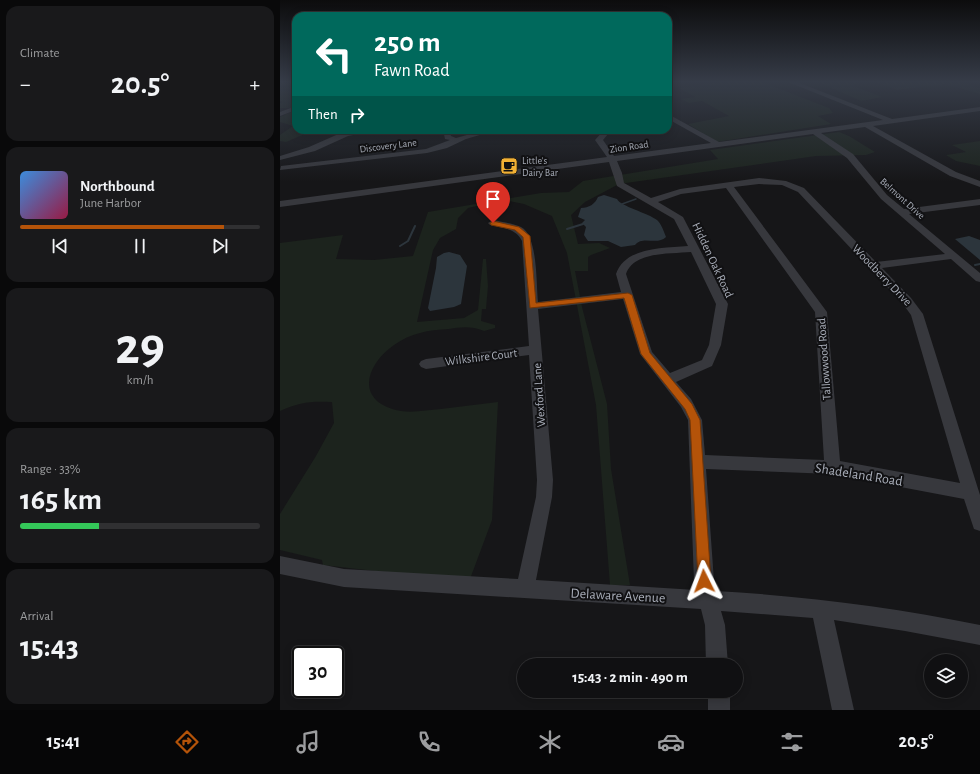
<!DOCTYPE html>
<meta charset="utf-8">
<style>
body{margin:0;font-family:"Alegreya Sans",sans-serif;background:#19191b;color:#f1f3f6;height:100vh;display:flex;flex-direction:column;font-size:15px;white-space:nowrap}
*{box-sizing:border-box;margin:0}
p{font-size:13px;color:#9c9d9f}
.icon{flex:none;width:22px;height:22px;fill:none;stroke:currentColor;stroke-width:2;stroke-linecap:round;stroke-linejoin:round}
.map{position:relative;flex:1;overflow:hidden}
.sheet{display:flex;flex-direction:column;gap:6px;padding:6px;background:#09090a;width:280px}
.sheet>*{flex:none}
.banner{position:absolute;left:12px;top:12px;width:380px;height:122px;border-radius:12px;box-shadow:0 2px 10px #0003,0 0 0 1px #303032;background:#00695c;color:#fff;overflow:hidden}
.fabs{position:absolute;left:644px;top:654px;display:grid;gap:8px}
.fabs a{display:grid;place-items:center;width:44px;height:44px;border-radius:50%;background:#101012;box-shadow:0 2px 10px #0003,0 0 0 1px #303032;font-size:20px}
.speed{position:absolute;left:12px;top:646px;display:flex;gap:8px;font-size:20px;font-weight:700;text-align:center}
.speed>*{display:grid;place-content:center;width:52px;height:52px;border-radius:50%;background:#101012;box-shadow:0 2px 10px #0003,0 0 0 1px #303032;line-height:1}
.speed .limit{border:2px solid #111;border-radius:6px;background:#fff;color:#111}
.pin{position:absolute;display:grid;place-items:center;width:34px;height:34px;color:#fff;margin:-41px -17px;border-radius:50% 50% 50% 0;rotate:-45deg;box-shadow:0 0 4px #0007}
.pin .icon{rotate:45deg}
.me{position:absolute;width:44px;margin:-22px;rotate:357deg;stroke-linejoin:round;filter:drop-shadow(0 0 3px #0008)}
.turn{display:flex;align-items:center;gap:14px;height:84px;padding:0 16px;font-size:18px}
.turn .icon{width:52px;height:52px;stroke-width:2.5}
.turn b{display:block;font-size:28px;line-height:34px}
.then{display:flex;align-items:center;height:38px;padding:0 16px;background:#0003;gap:8px;font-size:15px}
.big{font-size:30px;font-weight:600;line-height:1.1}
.sheet .card{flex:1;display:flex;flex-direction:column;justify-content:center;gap:6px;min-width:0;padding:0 14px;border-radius:12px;background:#19191b}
.sheet .dial{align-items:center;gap:0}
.dial b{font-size:52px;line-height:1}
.song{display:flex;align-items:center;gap:12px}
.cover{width:48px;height:48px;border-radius:6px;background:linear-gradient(135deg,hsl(210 70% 55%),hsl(340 70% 35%))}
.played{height:4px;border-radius:2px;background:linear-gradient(90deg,#b45309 85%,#303032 85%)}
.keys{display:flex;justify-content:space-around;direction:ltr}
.heat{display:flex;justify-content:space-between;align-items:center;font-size:22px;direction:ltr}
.charge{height:6px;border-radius:3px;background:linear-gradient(90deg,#34c759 33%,#303032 0)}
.trip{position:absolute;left:237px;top:658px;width:226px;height:40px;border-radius:20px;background:#101012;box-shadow:0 2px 10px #0003,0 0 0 1px #303032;font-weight:600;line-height:40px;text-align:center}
.tab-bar{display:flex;height:64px;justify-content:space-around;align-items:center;background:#060607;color:#9c9d9f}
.tab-bar .icon{width:28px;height:28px}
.tab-bar .selected{color:#b45309}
.tab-bar b{font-size:18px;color:#f1f3f6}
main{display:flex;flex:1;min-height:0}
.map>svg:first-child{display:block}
.green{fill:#1c231d}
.water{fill:#2c353c}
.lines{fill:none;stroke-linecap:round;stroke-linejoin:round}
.stream-far1{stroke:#2c353c;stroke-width:1.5}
.stream{stroke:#2c353c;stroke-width:2}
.minor{fill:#37383d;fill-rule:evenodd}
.route{fill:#b45309;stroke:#753606}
.labels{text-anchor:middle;stroke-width:4;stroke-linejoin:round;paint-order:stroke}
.far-street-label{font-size:10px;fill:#a8adb8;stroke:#111113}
.far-poi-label{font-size:10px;fill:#a8adb8;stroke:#111113;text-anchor:start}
.street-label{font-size:12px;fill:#a8adb8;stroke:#111113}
.near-street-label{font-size:14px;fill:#a8adb8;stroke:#111113}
</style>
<main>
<section class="sheet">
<div class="card"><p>Climate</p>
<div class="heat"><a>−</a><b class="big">20.5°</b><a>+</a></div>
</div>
<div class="card">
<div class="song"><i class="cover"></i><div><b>Northbound</b><p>June Harbor</p></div></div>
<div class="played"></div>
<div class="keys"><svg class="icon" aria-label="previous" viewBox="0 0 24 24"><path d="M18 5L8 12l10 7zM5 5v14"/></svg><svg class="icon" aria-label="pause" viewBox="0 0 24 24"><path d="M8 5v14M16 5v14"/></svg><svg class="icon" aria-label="next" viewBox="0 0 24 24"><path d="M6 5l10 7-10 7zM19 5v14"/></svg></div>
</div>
<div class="card dial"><b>29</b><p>km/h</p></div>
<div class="card"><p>Range · 33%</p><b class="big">165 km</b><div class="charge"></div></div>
<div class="card"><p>Arrival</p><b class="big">15:43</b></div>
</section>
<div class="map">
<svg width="700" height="710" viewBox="0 0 700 710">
<rect width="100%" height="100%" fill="#161618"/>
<!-- green -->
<g class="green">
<polygon points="0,82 16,82 16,108 0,108 0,103 3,102 0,101"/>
<polygon points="438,82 482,82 549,108 553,113 538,116 551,124 437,142 408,124 449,116 422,101 409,103 401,99 415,97 399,88"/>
<polygon points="538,82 584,82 571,85 602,97 581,101"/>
<polygon points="596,82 680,82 700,88 700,94 666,84 617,90"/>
<polygon points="16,110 16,130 34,130 6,142 0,141 0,135 13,126 0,122 0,117"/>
<path d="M559,132l10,4 26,16 -9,3 -50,1 -197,28 -34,18 -14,13 7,29 21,-1 11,5 -19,7 -3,2v14h-13l7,36 25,97 4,65 19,116h-20l-14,-180 -29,-152 -15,-37 -28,-12 -15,-3 -28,4 -13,3 -10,10 -2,11 -16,9 -7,12 -16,72 47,-4 14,-8 5,-51h3l2,27 -2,23h-4l-1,12 14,4v3l-11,3c-12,-5 -23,-4 -35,-2 -21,1 -38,4 -55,16 -31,22 -38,58 7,66 13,2 27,-1 40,-2 19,-2 38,-5 57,-7l-6,118 -22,59 -95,-8 -52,-6 -1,-5 -42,-10v-36l36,-58 18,-33 -2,-21c-22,-1 -32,0 -52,9v-168l63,-8 -7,24 38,1 39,-4 15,-44 113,-19 28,-1 14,-11 135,-22 -8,-9z"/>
<polygon points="700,141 700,166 676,161 666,155 686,152 672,145"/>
</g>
<!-- water -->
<g class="water">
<path d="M324,195l13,4c3,7 31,14 40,21 4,3 7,12 9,17 -9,9 -23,-2 -31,8l-14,2 -13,-6h-20l-4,-6 2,-8 -4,-4 3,-3 -7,-3 3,-9c8,0 14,-4 17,-11z"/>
<polygon points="689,236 700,240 700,260 675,239"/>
<polygon points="169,252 180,255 187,266 181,304 174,307 150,311 148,308 156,268 157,257 164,253"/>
</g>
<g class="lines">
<!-- stream-far1 -->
<polyline class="stream-far1" points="342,204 356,199"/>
<!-- stream -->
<g class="stream">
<polyline points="287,229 303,224"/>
<polyline points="120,246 128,241 135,226"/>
<polyline points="695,265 700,264"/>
</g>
<!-- minor -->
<g class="minor">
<path d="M508,82h9l95,37 88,-12v4l-107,15 83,46 24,9v6l-30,-11 -85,-49 -44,6 32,21 34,41 17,14 76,-10v6l-71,9 71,59v9l-4,-1 -25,-22 -69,9 29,30 12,16 57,181v36l-6,-2 -10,-30 -132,-25 -126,-5 8,112 2,10c89,5 176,16 264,34v20l-75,-14 -71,-11 20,90h-22l-19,-92 -92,-7 4,14 3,40h-22l-1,-40 -4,-16 -357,-22 -64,-13v-18l64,13 174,10 18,-82 1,-17 -8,-125 -103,14 -5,-2 -2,-3 2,-3 5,-2 103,-13 -7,-105c-6,-13 -20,-13 -32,-16l-2,-2 5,-3c9,2 19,3 28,7 17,9 15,56 17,75l83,-10 -5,-18c9,-27 47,-26 72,-28l-14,-27 -57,-33 -8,-24 -329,45v-6l327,-44 -12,-17 9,-10h6l-2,4 -5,6 11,16 97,-13 -43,-24v-5l51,28 164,-22zM533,134l34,24 34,41 64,55 -69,8 -72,-74 -18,-7 -27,-3 -79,11 -29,9 -27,-15 -2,-10 -5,-12zM479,184l23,1 16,7 105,112 8,11 49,168 -120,-22 -13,-149 -93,-125zM446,188l89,124 9,148 -119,-5 -3,-35 -11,-21 -15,-17 36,-16 9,-21 7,-41 -45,-87 -25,-15 23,-8zM411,252l25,52 -7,41 -7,15 -32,13 -18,-21 -26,-78c8,-23 45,-20 65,-22zM343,299l17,55 41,53 7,13 6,161 2,9 -160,-10 16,-83 1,-17 -15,-171z"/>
<polygon points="16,106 16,110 0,116 0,112"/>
<polygon points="77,130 92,130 89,132 68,136 35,151 0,160 0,156 29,147 63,132"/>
<polygon points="163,130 169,130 171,136 176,138 205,130 217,130 186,139 167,148 147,153 0,170 1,166 146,149 170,140 165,139"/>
<rect x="428" y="691" width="22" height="19"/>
</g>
</g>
<!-- sky -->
<linearGradient id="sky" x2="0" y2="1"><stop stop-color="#0c0c0d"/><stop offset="0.45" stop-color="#363c48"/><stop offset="1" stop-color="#363c48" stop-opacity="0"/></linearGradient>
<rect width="700" height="182" fill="url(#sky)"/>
<!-- route -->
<polygon class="route" points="213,221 239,227 250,236 256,303 348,293 352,295 370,353 412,404 420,420 431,581 429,586 424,588 419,586 418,581 410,420 405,409 361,354 344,298 250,308 243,237 235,230 211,225 210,223"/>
<!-- icons -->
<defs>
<symbol id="cafe-square" viewBox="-11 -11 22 22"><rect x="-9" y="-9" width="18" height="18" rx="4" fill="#f2b134" stroke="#111113"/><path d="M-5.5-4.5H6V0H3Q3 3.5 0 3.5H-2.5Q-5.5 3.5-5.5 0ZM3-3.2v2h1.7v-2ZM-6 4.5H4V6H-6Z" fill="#111"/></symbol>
</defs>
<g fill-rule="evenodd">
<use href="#cafe-square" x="219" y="156" width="20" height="20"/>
</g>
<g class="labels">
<!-- far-street labels -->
<g class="far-street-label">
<text transform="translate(108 145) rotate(-7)" y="4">Discovery Lane</text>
<text transform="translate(349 146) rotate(-8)" y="4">Zion Road</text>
<text transform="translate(623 198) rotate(42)" y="4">Belmont Drive</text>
</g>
<!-- far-poi labels -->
<g class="far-poi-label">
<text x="242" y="164">Little's<tspan x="242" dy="12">Dairy Bar</tspan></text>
</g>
<!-- street labels -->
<g class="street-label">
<text transform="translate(433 260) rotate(65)" y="4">Hidden Oak Road</text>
<text transform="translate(602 275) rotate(46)" y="4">Woodberry Drive</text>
<text transform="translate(201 357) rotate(-7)" y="4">Wilkshire Court</text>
<text transform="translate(544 359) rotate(-94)" y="4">Tallowwood Road</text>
<text transform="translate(259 395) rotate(-94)" y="4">Wexford Lane</text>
</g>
<!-- near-street labels -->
<g class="near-street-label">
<text transform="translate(579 474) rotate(9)" y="5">Shadeland Road</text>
<text transform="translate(338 595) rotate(3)" y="5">Delaware Avenue</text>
</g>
</g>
</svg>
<div class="fabs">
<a><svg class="icon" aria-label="layers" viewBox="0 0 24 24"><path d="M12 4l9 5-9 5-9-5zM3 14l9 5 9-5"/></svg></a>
</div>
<div class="speed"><div class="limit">30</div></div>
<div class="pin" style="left:213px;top:223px;background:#d93025"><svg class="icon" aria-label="arrive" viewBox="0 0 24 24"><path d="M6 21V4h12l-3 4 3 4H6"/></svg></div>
<svg class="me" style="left:424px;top:581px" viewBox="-20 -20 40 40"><path d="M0-17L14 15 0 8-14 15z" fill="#b45309" stroke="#fff" stroke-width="4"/></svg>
<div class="trip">15:43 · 2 min · 490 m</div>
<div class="banner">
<div class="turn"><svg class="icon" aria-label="left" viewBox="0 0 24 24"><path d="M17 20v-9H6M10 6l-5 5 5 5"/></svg><div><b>250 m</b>Fawn Road</div></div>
<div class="then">Then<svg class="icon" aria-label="right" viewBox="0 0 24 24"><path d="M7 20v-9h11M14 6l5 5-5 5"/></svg></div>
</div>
</div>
</main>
<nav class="tab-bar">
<b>15:41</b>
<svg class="icon selected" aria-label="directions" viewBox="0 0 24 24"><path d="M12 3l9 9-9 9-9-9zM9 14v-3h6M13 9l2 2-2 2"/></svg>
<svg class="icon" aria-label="music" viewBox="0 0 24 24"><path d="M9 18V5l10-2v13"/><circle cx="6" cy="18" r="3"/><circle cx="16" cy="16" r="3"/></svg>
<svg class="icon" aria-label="phone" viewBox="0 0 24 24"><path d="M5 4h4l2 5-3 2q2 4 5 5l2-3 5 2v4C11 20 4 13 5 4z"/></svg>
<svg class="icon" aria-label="climate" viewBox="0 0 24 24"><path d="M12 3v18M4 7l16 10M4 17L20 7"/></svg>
<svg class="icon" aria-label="car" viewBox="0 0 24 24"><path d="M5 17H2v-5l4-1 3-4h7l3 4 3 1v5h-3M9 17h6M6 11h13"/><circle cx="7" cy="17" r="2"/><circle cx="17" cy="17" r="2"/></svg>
<svg class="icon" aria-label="filters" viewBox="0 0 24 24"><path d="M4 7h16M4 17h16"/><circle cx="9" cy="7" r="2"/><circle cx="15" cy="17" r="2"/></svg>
<b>20.5°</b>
</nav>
